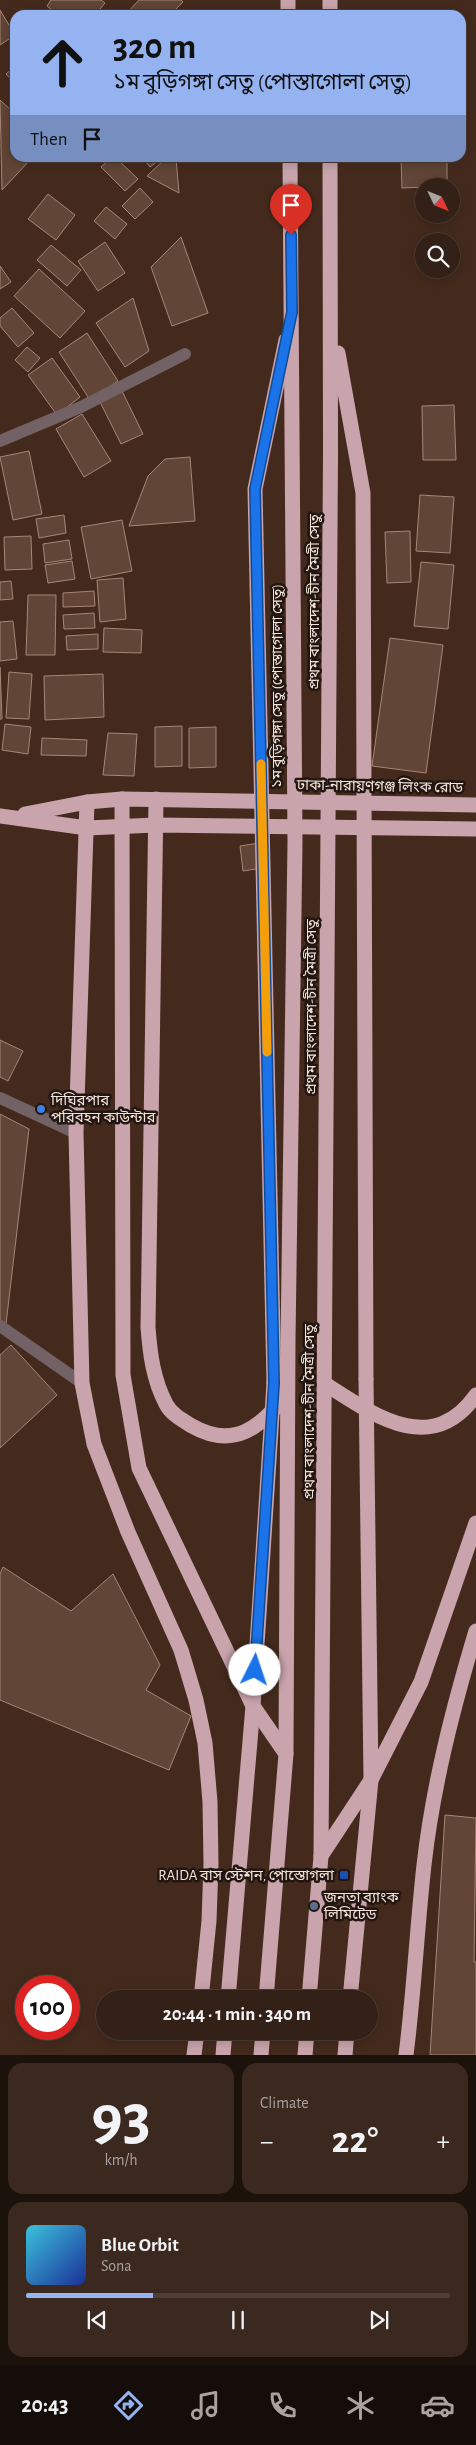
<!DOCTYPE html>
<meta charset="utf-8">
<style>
body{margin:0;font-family:"Alegreya Sans","Noto Sans Bengali",sans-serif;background:#3b281f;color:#f1f3f6;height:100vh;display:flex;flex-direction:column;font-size:19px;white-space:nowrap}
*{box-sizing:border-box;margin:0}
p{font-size:16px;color:#a9a3a1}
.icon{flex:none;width:28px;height:28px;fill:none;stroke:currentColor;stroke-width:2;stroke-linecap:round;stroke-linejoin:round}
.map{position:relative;height:2055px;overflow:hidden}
.details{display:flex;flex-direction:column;gap:8px;padding:8px;background:#1c120c;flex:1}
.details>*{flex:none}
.top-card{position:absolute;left:10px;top:10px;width:456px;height:152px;border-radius:15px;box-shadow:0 2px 12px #0003,0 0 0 1px #4e3e35;background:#95b2f1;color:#111;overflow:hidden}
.needle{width:32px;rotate:133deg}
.buttons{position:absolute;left:415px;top:178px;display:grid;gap:10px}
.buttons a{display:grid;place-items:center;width:45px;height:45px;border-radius:50%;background:#332016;box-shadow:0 2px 12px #0003,0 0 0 1px #4e3e35;font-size:25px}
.speed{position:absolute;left:15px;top:1975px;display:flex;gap:10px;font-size:25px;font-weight:700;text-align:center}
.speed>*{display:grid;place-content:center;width:65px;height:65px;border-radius:50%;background:#332016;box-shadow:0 2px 12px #0003,0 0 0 1px #4e3e35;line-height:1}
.speed .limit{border:8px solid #d22;background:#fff;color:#111}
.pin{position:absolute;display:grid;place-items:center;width:42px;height:42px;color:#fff;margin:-51px -21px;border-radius:50% 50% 50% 0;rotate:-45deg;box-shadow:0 0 5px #0007}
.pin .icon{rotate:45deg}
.me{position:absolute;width:55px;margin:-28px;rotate:4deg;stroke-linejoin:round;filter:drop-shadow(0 0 4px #0008)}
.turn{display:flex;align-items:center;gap:18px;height:105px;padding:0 20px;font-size:22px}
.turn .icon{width:65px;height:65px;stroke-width:2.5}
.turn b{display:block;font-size:35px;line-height:42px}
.then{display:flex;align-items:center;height:48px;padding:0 20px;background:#0003;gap:10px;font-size:19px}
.big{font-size:38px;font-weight:600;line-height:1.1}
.details .widget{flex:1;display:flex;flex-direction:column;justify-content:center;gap:8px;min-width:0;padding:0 18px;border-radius:15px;background:#3b281f}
.details .dial{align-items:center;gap:0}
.dial b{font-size:65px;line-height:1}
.song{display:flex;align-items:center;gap:15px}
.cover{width:60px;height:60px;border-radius:8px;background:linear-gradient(135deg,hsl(190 70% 55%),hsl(230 70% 35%))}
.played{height:5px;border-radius:2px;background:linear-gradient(90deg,#95b2f1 30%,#4e3e35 30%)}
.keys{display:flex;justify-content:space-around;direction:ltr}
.heat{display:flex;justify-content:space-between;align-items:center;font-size:28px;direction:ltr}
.details .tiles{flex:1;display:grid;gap:8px;grid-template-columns:1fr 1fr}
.widget:last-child{grid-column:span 2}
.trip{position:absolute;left:96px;top:1990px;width:282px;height:50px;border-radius:25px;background:#332016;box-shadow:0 2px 12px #0003,0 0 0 1px #4e3e35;font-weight:600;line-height:50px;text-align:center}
.menu{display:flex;height:80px;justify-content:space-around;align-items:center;background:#140d09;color:#a9a3a1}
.menu .icon{width:35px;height:35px}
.menu .current{color:#95b2f1}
.menu b{font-size:22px;color:#f1f3f6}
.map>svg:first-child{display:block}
.building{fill:#614536;stroke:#a68676}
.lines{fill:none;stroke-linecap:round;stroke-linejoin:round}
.street{stroke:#726265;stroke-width:12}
.highway{stroke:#c9a4ac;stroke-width:15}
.highway-bridge{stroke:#c9a4ac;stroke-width:15}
.route-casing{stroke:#114b97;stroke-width:12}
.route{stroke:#1a73e8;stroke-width:9}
.slow{stroke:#f59e0b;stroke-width:9}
.shop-dot{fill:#3f7fe0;stroke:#221610;stroke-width:2}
.transit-dot{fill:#1a4fb4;stroke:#221610;stroke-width:2}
.service-dot{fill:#5c6f8a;stroke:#221610;stroke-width:2}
.labels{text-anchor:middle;stroke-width:5;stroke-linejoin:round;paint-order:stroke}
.street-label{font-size:15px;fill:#f4e3da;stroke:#221610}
.poi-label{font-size:15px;fill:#f4e3da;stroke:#221610;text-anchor:start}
</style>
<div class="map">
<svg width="476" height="2055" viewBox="0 0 476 2055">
<rect width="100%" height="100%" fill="#442a1d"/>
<!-- building -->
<g class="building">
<polygon points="51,0 101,0 105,3 95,15 58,15 47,6"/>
<polygon points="139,0 181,0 183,2 170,15 129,15 127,13"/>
<polygon points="0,10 15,35 0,45"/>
<polygon points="15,66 15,84 6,74"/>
<polygon points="0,100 15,114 15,158 32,158 2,190"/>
<polygon points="111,158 116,158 138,179 125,191 101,167"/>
<polygon points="143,158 162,158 150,167"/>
<polygon points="166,158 176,158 179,193 147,176"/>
<polygon points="401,158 447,158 447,186 402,188"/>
<polygon points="140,188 153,202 135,219 122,206"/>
<polygon points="48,194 75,215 56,240 28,219"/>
<polygon points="106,207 127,224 115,239 94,221"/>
<polygon points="181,237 208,313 172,326 151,267"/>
<polygon points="105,242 125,273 98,291 78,261"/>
<polygon points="51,245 81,270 67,286 37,260"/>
<polygon points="0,266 11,282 0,289"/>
<polygon points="39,269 85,311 60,338 14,296"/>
<polygon points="133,298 149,351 125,367 96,323"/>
<polygon points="12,308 34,333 18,347 0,326 0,318"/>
<polygon points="87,333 118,381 90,400 59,352"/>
<polygon points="27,347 40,358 28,372 15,360"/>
<polygon points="52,358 80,397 57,415 28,375"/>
<polygon points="122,391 143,434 121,444 100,402"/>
<polygon points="454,405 456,460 423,460 422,406"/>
<polygon points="82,414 111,461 84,477 56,429"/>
<polygon points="29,451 42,514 13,520 0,457"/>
<polygon points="190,457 195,521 129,526 148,476 165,459"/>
<polygon points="420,495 454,497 450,553 416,551"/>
<polygon points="64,515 66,533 39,538 36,519"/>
<polygon points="122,520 132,571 91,579 81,527"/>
<polygon points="410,531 411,582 387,583 385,532"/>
<polygon points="31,536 32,569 5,570 4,537"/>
<polygon points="69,540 72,559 45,563 43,544"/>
<polygon points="72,561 75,579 48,583 45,565"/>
<polygon points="421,562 454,565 448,629 414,626"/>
<polygon points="123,578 126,619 100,622 97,580"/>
<polygon points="11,581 13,599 0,600 0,582"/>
<polygon points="94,591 95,606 63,607 63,593"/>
<polygon points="28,595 56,595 55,655 26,655"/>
<polygon points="94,613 95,628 64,629 63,615"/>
<polygon points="13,621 17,659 0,661 0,622"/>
<polygon points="104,628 142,630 141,653 103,652"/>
<polygon points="98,634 98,649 67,650 66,636"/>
<polygon points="390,638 443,645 426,773 372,766"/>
<polygon points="0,667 2,719 0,719"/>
<polygon points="9,672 32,674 29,719 6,718"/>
<polygon points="103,674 104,717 45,720 44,676"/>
<polygon points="5,724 31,727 28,754 2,750"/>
<polygon points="182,726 182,766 155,767 155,727"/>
<polygon points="216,727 216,767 189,768 189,728"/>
<polygon points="108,733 137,734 134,776 103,775"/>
<polygon points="42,738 87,740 86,756 41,755"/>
<polygon points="266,842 269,867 243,871 240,846"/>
<polygon points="0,1040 23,1051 8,1081 0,1077"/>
<polygon points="0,1114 29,1129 6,1324 0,1320"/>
<polygon points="11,1345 57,1395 0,1448 0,1355"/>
<polygon points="3,1567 71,1611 113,1574 160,1665 146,1690 191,1716 169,1770 0,1700 0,1574"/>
<polygon points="445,1815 476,1818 474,1962 476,1962 476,2055 430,2055"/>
</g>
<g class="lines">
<!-- street -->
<g class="street">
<polyline points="0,441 81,407 185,354"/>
<polyline points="0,1098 76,1133"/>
<polyline points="0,1326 82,1383"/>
</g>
<!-- highway -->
<g class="highway">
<polyline points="288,0 288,15"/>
<polyline points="330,0 330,15"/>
<polyline points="122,799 123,1375 139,1468 253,1706 286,1754 266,1999"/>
<path d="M156,799l-8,528c2,27 5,52 18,77 5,10 16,16 26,22 42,24 69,1 95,-32"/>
<polyline points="87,802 76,1133 82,1383 94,1444 128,1532 181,1650 196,1700 205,1743 210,1802 211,1864 209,1921 201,1999"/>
<polyline points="25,814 87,802 122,799 476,805"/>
<polyline points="0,816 87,828 156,825 476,829"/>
<path d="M327,1385c48,31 105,72 149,10"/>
<polyline points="228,1999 253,1706 274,1383"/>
<polyline points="309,1999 321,1856 371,1780 421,1682 476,1523"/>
<polyline points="350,1999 371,1780 366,1379"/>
<polyline points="194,2055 197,2031"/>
<polyline points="223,2055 225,2031"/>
<polyline points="261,2055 263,2031"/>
<polyline points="305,2055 307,2031"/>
<polyline points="345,2055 347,2031"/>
<path d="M406,2055c8,-63 11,-127 18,-190 9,-80 29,-157 52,-234"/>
</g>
<!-- highway-bridge -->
<g class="highway-bridge">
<polyline points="338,353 363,493 366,1379"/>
<polyline points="274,1383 255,489 286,340"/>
<polyline points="286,1754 288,1340 295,842 290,158"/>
<path d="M321,1856c7,-566 11,-1132 9,-1698"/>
</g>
</g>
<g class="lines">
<defs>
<polyline id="route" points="255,1670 274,1383 255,489 292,312 291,235"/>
</defs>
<!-- route casing -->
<use href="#route" class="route-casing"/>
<!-- route -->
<use href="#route" class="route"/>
<!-- slow -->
<polyline class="slow" points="261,764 267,1052"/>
</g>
<!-- markers -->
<circle class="shop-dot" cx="41" cy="1109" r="5"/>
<rect class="transit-dot" x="339" y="1870" width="10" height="10" rx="2.5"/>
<circle class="service-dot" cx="314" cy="1906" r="5"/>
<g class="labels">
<!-- street labels -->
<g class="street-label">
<text transform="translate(314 602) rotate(-90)" y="5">প্রথম বাংলাদেশ-চীন মৈত্রী সেতু</text>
<text transform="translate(277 686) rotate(-90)" y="5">১ম বুড়িগঙ্গা সেতু (পোস্তাগোলা সেতু)</text>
<text transform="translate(380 786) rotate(1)" y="5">ঢাকা-নারায়ণগঞ্জ লিংক রোড</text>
<text transform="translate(311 1007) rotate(-90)" y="5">প্রথম বাংলাদেশ-চীন মৈত্রী সেতু</text>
<text transform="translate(309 1412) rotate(-90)" y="5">প্রথম বাংলাদেশ-চীন মৈত্রী সেতু</text>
</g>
<!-- poi labels -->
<g class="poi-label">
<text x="51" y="1105">দিঘিরপার<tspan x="51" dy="17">পরিবহন কাউন্টার</tspan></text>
<text x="334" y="1880" text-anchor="end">RAIDA বাস স্টেশন, পোস্তোগলা</text>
<text x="324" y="1902">জনতা ব্যাংক<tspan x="324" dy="17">লিমিটেড</tspan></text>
</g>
</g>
</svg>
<div class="buttons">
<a><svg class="needle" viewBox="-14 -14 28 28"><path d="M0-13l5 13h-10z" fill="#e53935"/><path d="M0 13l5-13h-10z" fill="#a9a3a1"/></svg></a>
<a><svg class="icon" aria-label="search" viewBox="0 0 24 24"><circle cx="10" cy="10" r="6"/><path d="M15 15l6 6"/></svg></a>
</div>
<div class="speed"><div class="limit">100</div></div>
<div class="pin" style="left:291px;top:235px;background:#d93025"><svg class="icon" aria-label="arrive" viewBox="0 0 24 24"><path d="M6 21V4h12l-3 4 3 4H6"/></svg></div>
<svg class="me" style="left:255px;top:1670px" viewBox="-20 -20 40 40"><circle r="19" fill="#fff"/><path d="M0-13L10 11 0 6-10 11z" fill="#1a73e8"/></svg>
<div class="trip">20:44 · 1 min · 340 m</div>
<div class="top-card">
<div class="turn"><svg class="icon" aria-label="ahead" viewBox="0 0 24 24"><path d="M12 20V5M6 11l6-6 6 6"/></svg><div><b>320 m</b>১ম বুড়িগঙ্গা সেতু (পোস্তাগোলা সেতু)</div></div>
<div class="then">Then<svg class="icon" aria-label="arrive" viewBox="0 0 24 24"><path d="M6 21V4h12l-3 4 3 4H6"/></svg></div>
</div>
</div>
<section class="details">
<div class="tiles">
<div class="widget dial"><b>93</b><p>km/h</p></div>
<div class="widget"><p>Climate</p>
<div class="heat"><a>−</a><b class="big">22°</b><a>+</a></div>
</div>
<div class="widget">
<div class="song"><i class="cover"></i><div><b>Blue Orbit</b><p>Sona</p></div></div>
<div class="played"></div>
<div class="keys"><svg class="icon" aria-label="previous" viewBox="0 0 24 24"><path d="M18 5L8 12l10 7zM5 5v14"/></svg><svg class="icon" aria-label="pause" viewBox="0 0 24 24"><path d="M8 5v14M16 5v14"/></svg><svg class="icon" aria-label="next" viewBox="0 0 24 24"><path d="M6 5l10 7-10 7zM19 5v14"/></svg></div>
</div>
</div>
</section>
<nav class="menu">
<b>20:43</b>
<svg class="icon current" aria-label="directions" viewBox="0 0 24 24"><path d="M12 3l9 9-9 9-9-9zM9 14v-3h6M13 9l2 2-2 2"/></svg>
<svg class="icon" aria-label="music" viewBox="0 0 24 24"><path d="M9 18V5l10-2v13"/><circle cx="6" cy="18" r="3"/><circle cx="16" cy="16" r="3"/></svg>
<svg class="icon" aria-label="phone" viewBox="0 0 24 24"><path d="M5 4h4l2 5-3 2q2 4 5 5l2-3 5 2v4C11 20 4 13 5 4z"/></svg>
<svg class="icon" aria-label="climate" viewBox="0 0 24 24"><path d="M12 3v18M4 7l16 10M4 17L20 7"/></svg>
<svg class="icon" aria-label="car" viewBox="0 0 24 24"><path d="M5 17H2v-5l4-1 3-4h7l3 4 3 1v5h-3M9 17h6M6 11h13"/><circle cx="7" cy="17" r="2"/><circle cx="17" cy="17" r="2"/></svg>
</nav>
